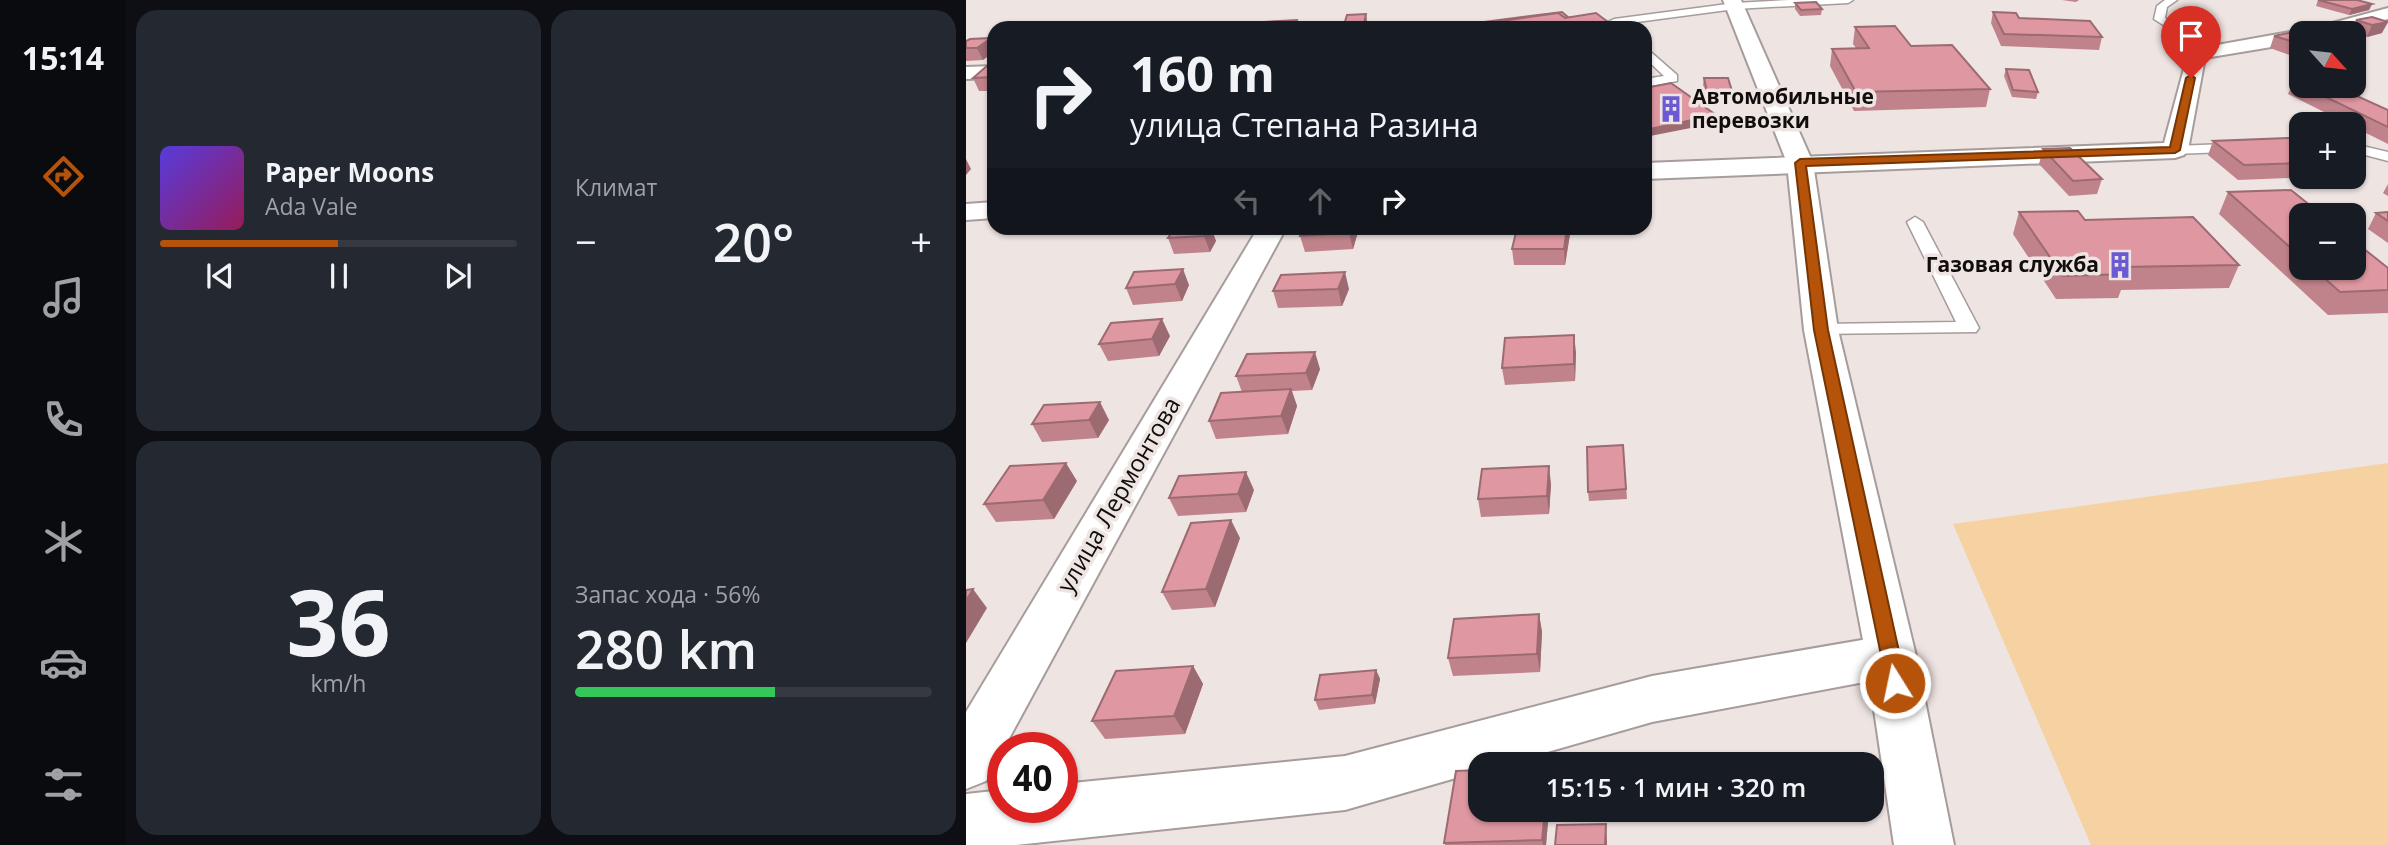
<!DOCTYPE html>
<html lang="ru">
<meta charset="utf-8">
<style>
body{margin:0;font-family:"Open Sans",sans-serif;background:#242831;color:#f1f3f6;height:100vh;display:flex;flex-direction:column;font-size:26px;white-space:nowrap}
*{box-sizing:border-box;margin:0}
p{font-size:23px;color:#9ea1a6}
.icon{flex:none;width:38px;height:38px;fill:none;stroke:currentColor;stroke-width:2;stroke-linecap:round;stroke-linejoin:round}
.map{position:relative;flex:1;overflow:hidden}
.drawer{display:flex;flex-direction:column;gap:10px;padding:10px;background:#0d0f14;width:840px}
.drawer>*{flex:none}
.guide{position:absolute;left:21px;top:21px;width:665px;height:214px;border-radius:21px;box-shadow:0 2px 5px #0004;background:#171b24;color:#f1f3f6;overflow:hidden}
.needle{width:46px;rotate:117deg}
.tools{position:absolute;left:1323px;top:21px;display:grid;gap:14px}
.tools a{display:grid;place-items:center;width:77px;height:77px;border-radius:14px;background:#171b24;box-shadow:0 2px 5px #0004;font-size:35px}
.speed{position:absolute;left:21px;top:732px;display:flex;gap:14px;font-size:35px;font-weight:700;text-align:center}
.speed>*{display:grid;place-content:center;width:91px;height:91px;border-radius:50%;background:#171b24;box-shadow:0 2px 5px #0004;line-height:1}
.speed .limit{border:10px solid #d22;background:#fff;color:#111}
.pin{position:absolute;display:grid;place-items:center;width:60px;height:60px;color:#fff;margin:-72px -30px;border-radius:50% 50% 50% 0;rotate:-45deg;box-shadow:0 0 7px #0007}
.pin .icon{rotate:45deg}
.me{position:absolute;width:77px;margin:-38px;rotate:350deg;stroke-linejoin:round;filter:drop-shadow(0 0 5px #0008)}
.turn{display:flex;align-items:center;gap:24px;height:147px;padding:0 28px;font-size:32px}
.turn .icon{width:91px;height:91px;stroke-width:2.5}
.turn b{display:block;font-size:49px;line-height:60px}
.lanes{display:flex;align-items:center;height:66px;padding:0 28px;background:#0003;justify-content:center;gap:35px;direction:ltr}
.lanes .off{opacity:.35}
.big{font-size:52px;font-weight:600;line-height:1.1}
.drawer .card{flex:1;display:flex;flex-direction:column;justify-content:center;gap:10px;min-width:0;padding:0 24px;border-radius:21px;background:#242831}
.drawer .dial{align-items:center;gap:0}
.dial b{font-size:91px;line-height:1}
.song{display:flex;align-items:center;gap:21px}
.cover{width:84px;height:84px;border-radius:10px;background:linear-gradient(135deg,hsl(250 70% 55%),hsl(330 70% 35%))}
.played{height:7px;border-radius:4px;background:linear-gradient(90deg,#b45309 50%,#363941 50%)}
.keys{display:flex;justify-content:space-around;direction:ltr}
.heat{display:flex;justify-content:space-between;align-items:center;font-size:38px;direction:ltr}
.charge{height:10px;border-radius:5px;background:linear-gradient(90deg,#34c759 56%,#363941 0)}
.drawer .tiles{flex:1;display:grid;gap:10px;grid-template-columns:repeat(2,1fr)}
.trip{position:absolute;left:502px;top:752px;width:416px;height:70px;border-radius:21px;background:#171b24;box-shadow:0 2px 5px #0004;font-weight:600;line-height:70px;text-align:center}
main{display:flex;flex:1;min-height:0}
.tabs{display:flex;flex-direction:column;width:126px;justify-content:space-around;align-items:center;background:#090b0e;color:#9ea1a6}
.tabs .icon{width:49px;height:49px}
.tabs .selected{color:#b45309}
.tabs b{font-size:32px;color:#f1f3f6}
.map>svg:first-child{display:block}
.green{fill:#f6d2a3}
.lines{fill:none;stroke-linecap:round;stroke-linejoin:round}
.service-casing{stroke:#a69c9b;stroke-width:3}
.minor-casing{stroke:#a69c9b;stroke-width:4}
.tertiary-casing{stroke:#a69c9b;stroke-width:4}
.service{fill:#fff;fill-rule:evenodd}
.minor{fill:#fff;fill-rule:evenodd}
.tertiary{fill:#fff;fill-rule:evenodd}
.wall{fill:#c0838b}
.shaded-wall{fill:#9c6a71}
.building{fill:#df98a2;stroke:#9c6a71;stroke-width:2}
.route{fill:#b45309;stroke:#753606;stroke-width:2}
.labels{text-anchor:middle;stroke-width:7;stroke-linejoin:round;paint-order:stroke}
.far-poi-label{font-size:21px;font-weight:bold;fill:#100d0c;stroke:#eee4e2;text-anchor:start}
.street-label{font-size:24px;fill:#100d0c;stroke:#eee4e2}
</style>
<main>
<nav class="tabs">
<b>15:14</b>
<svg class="icon selected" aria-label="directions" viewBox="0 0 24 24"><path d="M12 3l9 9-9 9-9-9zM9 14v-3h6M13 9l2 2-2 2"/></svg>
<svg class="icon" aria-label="music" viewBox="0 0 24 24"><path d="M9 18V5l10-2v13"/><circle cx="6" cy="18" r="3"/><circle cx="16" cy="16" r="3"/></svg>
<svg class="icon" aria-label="phone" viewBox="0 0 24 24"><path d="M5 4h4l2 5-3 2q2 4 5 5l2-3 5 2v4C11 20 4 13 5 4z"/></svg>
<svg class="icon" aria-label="climate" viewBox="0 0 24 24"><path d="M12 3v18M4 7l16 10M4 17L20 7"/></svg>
<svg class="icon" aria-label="car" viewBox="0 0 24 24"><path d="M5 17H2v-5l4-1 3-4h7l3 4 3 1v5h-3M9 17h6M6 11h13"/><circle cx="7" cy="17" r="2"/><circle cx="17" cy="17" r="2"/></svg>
<svg class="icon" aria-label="filters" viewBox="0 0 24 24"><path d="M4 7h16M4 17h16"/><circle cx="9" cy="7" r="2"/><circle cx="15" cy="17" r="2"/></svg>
</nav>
<section class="drawer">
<div class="tiles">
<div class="card">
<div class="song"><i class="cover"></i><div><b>Paper Moons</b><p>Ada Vale</p></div></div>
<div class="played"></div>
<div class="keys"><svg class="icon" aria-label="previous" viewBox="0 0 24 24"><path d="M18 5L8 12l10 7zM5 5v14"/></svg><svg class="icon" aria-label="pause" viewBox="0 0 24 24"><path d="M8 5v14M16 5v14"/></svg><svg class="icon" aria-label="next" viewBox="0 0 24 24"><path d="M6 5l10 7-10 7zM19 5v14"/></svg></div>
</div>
<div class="card"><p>Климат</p>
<div class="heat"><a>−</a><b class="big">20°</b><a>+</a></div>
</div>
<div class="card dial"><b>36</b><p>km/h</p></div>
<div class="card"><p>Запас хода · 56%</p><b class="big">280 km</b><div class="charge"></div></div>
</div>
</section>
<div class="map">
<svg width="1422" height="845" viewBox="0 0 1422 845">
<rect width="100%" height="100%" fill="#eee4e2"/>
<!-- green -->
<polygon class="green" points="1422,463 1422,845 1125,845 987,524"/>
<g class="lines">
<defs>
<g id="service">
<polygon points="823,0 887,0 882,3 769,9 656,24 660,28 648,28 642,22 648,19 769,3"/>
<polygon points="1199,0 1211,0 1201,7 1199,18 1225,33 1236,54 1234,57 1226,57 1216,37 1188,19 1191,6"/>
<polygon points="679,47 711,75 711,81 679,87 679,79 698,76 679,58"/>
<polygon points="1335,141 1335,149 1209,154 1202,150 1209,146"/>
<polygon points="1388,144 1422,152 1422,161 1388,152"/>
<polygon points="949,217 957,222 1013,328 1010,332 848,334 845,330 848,326 855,324 990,322 941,222"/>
</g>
<g id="minor">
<polygon points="1422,8 1422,19 1371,33 1335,33 1335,42 1239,58 1222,150 1218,155 1209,158 679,179 679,163 1198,143 1223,50 1335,30 1342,32 1344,29"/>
<polygon points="28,66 28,78 0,79 0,67"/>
<polygon points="28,202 28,218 0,220 0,204"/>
<polygon points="292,228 320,228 20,781 0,789 0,712"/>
<polygon points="925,635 943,641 950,656 943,671 925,677 686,722 536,765 514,765 514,771 379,810 50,845 0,845 0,794 37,790 37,807 96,807 96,784 379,756 686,676"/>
</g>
<polygon id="tertiary" points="757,0 775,0 847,163 872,330 950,656 988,845 928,845 900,656 838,330 821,163"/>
</defs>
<!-- service casing -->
<use href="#service" class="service-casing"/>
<!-- minor casing -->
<use href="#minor" class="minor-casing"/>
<!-- tertiary casing -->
<use href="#tertiary" class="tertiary-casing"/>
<!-- service -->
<use href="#service" class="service"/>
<!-- minor -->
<use href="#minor" class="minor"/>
<!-- tertiary -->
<use href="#tertiary" class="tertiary"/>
</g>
<!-- wall -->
<g class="wall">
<polygon points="1096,0 1113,0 1110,2"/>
<polygon points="1352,0 1406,4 1403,10 1383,15 1350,6"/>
<polygon points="829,3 856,9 855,15 834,16 829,9"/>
<polygon points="1027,12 1136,37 1133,50 1035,46 1025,23"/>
<polygon points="1406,17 1416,33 1401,37 1391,34 1389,39 1388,33 1354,33 1357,26 1388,25 1390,20"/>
<polygon points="889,27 945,46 1024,89 1020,107 888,111 864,66 866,49 890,48 887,44"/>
<polygon points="1335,33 1335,55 1329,57 1304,48 1308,36"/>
<polygon points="25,38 17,60 0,61 0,41"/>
<polygon points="28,65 28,91 13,91 7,78"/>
<polygon points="1040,69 1072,92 1070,99 1046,97 1038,76"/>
<polygon points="738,78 766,91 766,98 741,99 737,85"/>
<polygon points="1335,80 1335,86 1369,86 1422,110 1422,144 1388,127 1388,124 1382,124 1322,94 1328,81"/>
<polygon points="1247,141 1335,146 1335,177 1351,177 1272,180 1242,155"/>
<polygon points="1077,149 1136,179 1131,194 1103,196 1073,164"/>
<polygon points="1422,184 1422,196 1417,193"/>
<polygon points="1262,192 1335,215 1335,268 1422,268 1422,313 1362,315 1253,214"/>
<polygon points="1053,212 1119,220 1273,265 1263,288 1155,290 1152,298 1090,299 1047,234"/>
<polygon points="1422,212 1422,243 1402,229 1410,213"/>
<polygon points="209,228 245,228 250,241 244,252 208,254 202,238"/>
<polygon points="392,232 387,249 339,252 334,236"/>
<polygon points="604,234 599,265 548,265 546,249"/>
<polygon points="168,272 223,285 216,301 167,305 160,288"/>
<polygon points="383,289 376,306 312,308 307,291"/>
<polygon points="204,336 193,356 142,361 133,344"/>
<polygon points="610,352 609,381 539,385 536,368"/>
<polygon points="354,369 346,390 326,391 331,406 322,434 250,439 243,421 276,392 270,376"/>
<polygon points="78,405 143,420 132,438 76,442 66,424"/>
<polygon points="657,445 661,499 623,501 622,492"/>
<polygon points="111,481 88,519 30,522 18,504"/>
<polygon points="585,484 583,514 515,517 512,499"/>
<polygon points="288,490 280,512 212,516 203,498"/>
<polygon points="274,538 249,607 206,610 196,592"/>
<polygon points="573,614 576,632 574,672 487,676 482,658"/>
<polygon points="227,666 237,684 219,734 139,739 126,721"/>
<polygon points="410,670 414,679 409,704 353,710 349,700"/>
<polygon points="514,810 583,810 580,845 479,845 478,843"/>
</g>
<!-- shaded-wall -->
<g class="shaded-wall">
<polygon points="1406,4 1403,10 1383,15 1386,9"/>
<polygon points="400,14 401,20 399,28 397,28"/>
<polygon points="1422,22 1416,33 1401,37 1406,25"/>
<polygon points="1394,27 1389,39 1388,39 1388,33 1371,33 1373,31"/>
<polygon points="25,38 28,45 28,52 17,60 11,48"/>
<polygon points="1335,44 1335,55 1329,57 1334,45"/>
<polygon points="750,115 750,123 679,137 679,130"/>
<polygon points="0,159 5,169 0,175"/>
<polygon points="243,228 245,228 250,241 244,252 238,236"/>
<polygon points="384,228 391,228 392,232 387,249 383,233"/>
<polygon points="601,228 603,228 604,234 599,265 598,249"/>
<polygon points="217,269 223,285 216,301 209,284"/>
<polygon points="379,272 383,289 376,306 372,289"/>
<polygon points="196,319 204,336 193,356 186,339"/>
<polygon points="608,335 610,352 609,381 608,364"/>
<polygon points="349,352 354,369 346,390 340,373"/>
<polygon points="325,389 331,406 322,434 315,416"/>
<polygon points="134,402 143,420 132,438 123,420"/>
<polygon points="100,463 111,481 88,519 77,500"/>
<polygon points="583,466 585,484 583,514 581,496"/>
<polygon points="280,472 288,490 280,512 272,494"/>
<polygon points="265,520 274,538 249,607 240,589"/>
<polygon points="7,589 21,608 0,643 0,601"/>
<polygon points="573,614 576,632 574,672 571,654"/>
<polygon points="227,666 237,684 219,734 208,716"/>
<polygon points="410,670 414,679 409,704 406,695"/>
<polygon points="579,810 583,810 580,845 577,845 576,840"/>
<polygon points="640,824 641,841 641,845 639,845"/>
</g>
<!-- building -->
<g class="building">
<polygon points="1352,0 1391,0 1406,4 1386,9"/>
<polygon points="850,2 856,9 835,10 829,3"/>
<polygon points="596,12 602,17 599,18 592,13 519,23 518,22"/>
<polygon points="1027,12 1050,13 1053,18 1124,21 1136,37 1038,34"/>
<polygon points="592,13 599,18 630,13 650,28 487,28"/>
<polygon points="400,14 397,28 377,28 381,15"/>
<polygon points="1406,17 1422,22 1406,25 1390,20"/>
<polygon points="331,20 328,28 246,28 248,25"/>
<polygon points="1379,22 1394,27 1373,31 1357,26"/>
<polygon points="480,23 486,28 445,28"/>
<polygon points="929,26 945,46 986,45 1024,89 890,92 866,49 903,48 889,27"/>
<polygon points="1336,30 1345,33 1335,33 1335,44 1308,36"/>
<polygon points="25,38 11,48 0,48 0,41 4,39"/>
<polygon points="22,65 28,65 28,77 7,78"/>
<polygon points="1040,69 1063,70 1072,92 1047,90"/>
<polygon points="738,78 762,78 766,91 741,92"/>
<polygon points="1335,80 1335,85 1328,81"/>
<polygon points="705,83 750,115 679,130 679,88"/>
<polygon points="1337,86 1369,86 1422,110 1422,127"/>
<polygon points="1323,138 1335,146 1335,163 1278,165 1247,141"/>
<polygon points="1104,148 1136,179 1107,181 1077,149"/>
<polygon points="1325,190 1356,215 1335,215 1335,257 1262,192"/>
<polygon points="1112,211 1119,220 1227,217 1273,265 1155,267 1161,274 1097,276 1053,212"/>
<polygon points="1422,212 1422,221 1410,213"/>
<polygon points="209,228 243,228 238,236 202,238"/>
<polygon points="337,228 384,228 383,233 334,236"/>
<polygon points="551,228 601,228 598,249 546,249"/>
<polygon points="1388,241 1422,268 1422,290 1374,292 1347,268 1388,268"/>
<polygon points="217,269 209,284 160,288 168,272"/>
<polygon points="379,272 372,289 307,291 315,275"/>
<polygon points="196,319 186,339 133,344 145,323"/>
<polygon points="608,335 608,364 536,368 539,338"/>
<polygon points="349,352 340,373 270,376 281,354"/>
<polygon points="325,389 315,416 243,421 255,393"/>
<polygon points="134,402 123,420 66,424 78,405"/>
<polygon points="657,445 660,489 622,492 621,447"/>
<polygon points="100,463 77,500 18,504 44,466"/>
<polygon points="583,466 581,496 512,499 516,469"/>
<polygon points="280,472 272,494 203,498 213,476"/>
<polygon points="265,520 240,589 196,592 225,523"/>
<polygon points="7,589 0,601 0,590"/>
<polygon points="573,614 571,654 482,658 488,619"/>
<polygon points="227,666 208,716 126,721 150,671"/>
<polygon points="410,670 406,695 349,700 354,675"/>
<polygon points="514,770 514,810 579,810 576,840 478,843 490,771"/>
<polygon points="640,824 639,845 589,845 591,825"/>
</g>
<!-- route -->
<polygon class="route" points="1225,75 1229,78 1214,150 1209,153 840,166 862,330 940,683 937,689 929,692 922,689 848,330 829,163 834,159 1204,147 1220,78"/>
<!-- icons -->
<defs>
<symbol id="building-bare" viewBox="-9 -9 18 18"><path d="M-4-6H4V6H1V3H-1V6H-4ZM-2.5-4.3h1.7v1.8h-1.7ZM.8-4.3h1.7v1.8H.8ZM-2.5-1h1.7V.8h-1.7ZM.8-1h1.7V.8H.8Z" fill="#6b5ad3" stroke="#eee4e2" stroke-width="2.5" paint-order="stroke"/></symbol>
</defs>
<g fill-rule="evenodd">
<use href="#building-bare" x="686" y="90" width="38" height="38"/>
<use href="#building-bare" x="1135" y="246" width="38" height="38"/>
</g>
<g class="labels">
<!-- far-poi labels -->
<g class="far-poi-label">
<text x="726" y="104">Автомобильные<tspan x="726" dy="24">перевозки</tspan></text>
<text x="1133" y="272" text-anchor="end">Газовая служба</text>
</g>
<!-- street labels -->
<g class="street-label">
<text transform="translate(153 495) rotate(-60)" y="8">улица Лермонтова</text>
</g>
</g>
</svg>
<div class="tools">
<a><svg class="needle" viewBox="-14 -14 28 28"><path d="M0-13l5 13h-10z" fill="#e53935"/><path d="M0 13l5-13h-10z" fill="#9ea1a6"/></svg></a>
<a>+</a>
<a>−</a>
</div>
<div class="speed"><div class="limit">40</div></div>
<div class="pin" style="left:1225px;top:78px;background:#d93025"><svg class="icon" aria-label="arrive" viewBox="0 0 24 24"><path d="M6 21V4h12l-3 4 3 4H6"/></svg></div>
<svg class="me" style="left:929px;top:683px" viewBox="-20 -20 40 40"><circle r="17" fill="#b45309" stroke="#fff" stroke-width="3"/><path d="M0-11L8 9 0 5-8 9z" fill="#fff"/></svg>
<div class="trip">15:15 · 1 мин · 320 m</div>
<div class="guide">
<div class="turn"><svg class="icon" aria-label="right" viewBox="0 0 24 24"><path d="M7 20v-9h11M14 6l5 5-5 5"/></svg><div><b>160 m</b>улица Степана Разина</div></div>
<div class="lanes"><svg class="icon off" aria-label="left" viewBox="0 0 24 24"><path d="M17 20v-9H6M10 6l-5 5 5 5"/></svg><svg class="icon off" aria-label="ahead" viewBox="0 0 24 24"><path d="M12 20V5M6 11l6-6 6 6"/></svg><svg class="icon" aria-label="right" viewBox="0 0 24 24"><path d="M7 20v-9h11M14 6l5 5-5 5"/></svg></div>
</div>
</div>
</main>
